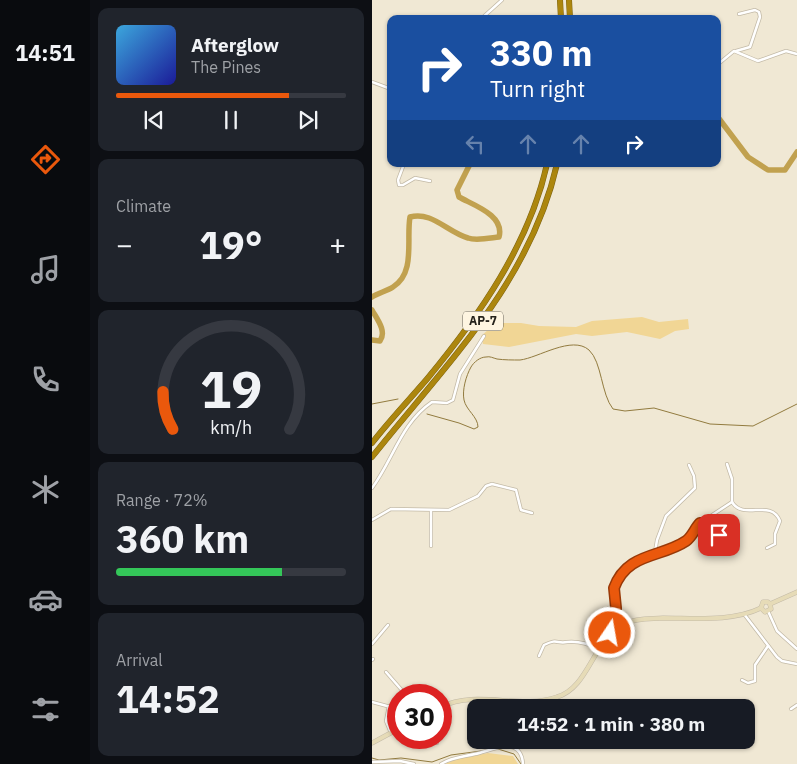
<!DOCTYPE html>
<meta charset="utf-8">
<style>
body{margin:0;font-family:"IBM Plex Sans",sans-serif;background:#20242c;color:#f1f3f6;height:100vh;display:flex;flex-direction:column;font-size:19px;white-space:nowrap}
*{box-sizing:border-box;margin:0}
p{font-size:16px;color:#9ea1a6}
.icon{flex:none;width:28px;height:28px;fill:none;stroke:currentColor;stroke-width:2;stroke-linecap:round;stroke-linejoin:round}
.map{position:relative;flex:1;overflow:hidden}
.side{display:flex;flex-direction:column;gap:8px;padding:8px;background:#0d0f14;width:282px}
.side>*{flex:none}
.hud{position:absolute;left:15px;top:15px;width:334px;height:152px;border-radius:10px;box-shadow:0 1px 4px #0004;background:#1a4fa0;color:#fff;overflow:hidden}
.speed{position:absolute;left:15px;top:684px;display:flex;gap:10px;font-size:25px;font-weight:700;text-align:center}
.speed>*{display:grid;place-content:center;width:65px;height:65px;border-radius:50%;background:#171b24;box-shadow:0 1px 4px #0004;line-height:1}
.speed .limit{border:8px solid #d22;background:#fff;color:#111}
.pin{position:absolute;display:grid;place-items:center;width:42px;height:42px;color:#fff;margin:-21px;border-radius:10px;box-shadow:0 2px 8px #0006}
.me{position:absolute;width:55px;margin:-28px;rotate:12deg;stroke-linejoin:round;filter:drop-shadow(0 0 4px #0008)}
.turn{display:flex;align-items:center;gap:18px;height:105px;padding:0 20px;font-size:22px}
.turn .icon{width:65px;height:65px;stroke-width:2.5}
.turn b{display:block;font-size:35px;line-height:42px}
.lanes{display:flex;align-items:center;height:48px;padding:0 20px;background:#0003;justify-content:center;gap:25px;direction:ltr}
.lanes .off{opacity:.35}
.big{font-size:38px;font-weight:700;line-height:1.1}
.side .tile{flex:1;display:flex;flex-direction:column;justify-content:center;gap:8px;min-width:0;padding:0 18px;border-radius:10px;background:#20242c}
.side .dial{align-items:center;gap:0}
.dial svg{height:130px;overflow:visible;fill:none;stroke:#363941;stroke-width:7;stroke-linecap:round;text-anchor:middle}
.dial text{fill:#f1f3f6;stroke:none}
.song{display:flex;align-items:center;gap:15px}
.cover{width:60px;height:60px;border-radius:8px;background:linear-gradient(135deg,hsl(200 70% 55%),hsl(240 70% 35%))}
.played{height:5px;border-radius:2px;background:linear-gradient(90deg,#ea580c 75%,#363941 75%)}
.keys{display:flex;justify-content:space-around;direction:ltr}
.heat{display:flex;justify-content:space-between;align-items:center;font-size:28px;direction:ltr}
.charge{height:8px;border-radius:4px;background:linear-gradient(90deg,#34c759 72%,#363941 0)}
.trip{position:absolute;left:95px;top:699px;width:288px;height:50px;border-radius:10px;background:#171b24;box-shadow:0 1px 4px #0004;font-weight:700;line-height:50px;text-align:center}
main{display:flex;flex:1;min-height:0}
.tabs{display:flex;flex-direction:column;width:90px;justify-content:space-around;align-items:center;background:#090b0e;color:#9ea1a6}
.tabs .icon{width:35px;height:35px}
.tabs .on{color:#ea580c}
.tabs b{font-size:22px;color:#f1f3f6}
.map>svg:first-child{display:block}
.green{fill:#f1d695}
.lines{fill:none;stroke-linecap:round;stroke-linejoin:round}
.stream{stroke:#927b3f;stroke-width:1}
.river{stroke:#c1a14f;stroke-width:5.5}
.minor-casing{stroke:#c3baa7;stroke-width:4}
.secondary-casing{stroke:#c3baa7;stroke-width:5}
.motorway-casing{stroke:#7d6313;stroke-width:6}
.minor{stroke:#fff;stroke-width:2.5}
.secondary{stroke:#e6dbb7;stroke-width:4}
.motorway{stroke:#ac860e;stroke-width:5}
.route-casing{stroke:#983908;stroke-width:12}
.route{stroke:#ea580c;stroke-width:9}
.labels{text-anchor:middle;stroke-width:4.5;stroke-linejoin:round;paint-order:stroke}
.shield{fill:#fef5e1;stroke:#666156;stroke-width:1}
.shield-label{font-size:12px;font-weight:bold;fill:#25221b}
</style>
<main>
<nav class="tabs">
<b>14:51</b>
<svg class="icon on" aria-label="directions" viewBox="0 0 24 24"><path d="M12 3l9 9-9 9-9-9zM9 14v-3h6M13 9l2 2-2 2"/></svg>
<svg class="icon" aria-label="music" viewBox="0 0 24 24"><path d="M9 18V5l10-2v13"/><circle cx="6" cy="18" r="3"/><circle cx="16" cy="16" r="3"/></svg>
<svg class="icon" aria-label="phone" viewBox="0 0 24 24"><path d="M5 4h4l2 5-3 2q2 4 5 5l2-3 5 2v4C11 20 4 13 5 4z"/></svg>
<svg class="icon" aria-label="climate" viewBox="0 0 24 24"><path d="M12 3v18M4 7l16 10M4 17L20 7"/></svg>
<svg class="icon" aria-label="car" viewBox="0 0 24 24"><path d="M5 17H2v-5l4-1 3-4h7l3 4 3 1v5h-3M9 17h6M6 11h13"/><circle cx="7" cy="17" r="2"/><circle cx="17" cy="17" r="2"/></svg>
<svg class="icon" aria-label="filters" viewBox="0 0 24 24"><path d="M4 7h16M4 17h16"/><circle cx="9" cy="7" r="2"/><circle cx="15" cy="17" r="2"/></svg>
</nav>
<section class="side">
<div class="tile">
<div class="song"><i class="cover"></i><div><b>Afterglow</b><p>The Pines</p></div></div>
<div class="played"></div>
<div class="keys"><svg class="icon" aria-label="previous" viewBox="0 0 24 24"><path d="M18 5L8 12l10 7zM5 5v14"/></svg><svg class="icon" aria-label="pause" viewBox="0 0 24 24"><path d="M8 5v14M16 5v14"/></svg><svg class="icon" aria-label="next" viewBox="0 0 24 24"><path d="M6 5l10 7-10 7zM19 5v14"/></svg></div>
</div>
<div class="tile"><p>Climate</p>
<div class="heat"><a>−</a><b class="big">19°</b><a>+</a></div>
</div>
<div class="tile dial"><svg viewBox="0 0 100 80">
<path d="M14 69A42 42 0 1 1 86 69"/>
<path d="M14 69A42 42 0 0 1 8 46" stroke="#ea580c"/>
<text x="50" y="56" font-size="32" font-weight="700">19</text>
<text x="50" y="72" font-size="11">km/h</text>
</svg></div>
<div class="tile"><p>Range · 72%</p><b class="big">360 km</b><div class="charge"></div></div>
<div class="tile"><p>Arrival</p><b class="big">14:52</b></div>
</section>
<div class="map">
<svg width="425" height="764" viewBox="0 0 425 764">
<rect width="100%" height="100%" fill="#f0e8d4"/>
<!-- green -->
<g class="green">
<polygon points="270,317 287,322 316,319 317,329 303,331 288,339 255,332 220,336 204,334 137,347 111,344 109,336 124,323 149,323 167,326 204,327 220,321"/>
<polygon points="116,753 141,756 146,764 73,764 84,759"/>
</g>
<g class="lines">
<!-- stream -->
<g class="stream">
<polyline points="0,404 26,399"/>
<path d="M55,414l32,9 15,6 4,-2c0,-10 -12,-17 -14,-27 -2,-10 2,-24 7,-33 3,-5 9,-10 15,-10 4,-1 7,1 11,2 7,1 16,1 23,1 18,-2 52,-25 69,-10 13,12 12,44 24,59l12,2 29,-3 56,16 43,2 44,-22"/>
<polyline points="126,749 142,754 149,764"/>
<polyline points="0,758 7,760 29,758 60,762 79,755 109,751"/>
</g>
<!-- river -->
<g class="river">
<polyline points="345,116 376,157 396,170 413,170 425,152"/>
<path d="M0,297c6,-4 15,-6 21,-10 23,-14 13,-48 17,-70 22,-6 37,15 58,21 8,3 22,0 31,-1 6,-22 -26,-32 -40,-40l-2,-7 13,-26"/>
<path d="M0,310c5,9 15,21 8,31l-8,-1"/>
</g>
<defs>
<g id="minor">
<polyline points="109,19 130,0"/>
<polyline points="364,51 378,47 388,17 387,12 383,10 367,14"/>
<polyline points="345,65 362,51 386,61 414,51 425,54"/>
<polyline points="0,82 19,89"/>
<polyline points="32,164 26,180 27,185 31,185 43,178 58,181"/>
<path d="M0,488c21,-28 29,-65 60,-86l15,1 6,-3 7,-26 24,-38"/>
<path d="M360,502c11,19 39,-4 48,19l-5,13v10l-8,4"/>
<polyline points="59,511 59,546"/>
<polyline points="0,520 19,509 77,510 106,496 114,486 120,484 144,490 149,510 160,513"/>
<polyline points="329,523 343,526 349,545 357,547"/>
<polyline points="283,552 285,540 294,516 323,488 322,476 317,465"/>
<polyline points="396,611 405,631 425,649"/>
<polyline points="372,614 405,657 410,661 425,664"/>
<polyline points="238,633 238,625 244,607 242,588 253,571 269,558 314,541 328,523 360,502 360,479 355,464"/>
<polyline points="0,644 16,625"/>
<path d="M167,656l5,-11c14,-7 12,-1 23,-3 11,-1 20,1 31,7"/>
<polyline points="0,660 1,659"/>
<polyline points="14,672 34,695"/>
<polyline points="370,680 376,683 383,681 383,665 396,646"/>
<polyline points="0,702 26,709"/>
<polyline points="17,706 14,721 19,733"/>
<polyline points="419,709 425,705"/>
<polyline points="51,738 53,743"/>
<polyline points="32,741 65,743"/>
<polyline points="0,762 28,761 42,764"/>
<path d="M69,764c11,-7 21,-7 34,-10 16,-3 46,-20 48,10"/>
</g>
<g id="secondary">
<polyline points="398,604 425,592"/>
<polyline points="389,608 393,612 399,609 398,604"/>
<polyline points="389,608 391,602 396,602 398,604"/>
<path d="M69,707c36,-18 78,3 116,-10 33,-10 35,-58 69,-74 11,-5 25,-4 37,-5 32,0 69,4 98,-10"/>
<polyline points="0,743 26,729"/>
</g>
<g id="motorway">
<polyline points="188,0 189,19"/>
<polyline points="197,0 198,19"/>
<path d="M0,443c17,-22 37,-43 55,-64 52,-63 102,-134 120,-215"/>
<path d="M0,457c73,-92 158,-174 185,-293"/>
</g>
</defs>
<!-- minor casing -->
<use href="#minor" class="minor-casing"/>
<!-- secondary casing -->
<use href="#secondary" class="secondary-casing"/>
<!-- motorway casing -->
<use href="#motorway" class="motorway-casing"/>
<!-- minor -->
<use href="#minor" class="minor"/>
<!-- secondary -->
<use href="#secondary" class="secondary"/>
<!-- motorway -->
<use href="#motorway" class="motorway"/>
</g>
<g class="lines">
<defs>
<path id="route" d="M238,633v-8l6,-17 -2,-20c13,-36 47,-30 72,-47 6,-4 9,-13 14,-18l12,1 7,11"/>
</defs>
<!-- route casing -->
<use href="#route" class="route-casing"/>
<!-- route -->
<use href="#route" class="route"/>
</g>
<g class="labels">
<!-- shield labels -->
<rect class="shield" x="91" y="311.5" width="40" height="19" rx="4"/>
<g class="shield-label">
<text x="111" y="325">AP-7</text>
</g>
</g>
</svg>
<div class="speed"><div class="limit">30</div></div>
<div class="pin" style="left:347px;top:535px;background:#d93025"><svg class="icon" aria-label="arrive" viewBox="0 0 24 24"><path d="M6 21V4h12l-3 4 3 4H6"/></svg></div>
<svg class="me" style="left:238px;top:633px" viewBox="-20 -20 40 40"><circle r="17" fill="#ea580c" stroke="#fff" stroke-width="3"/><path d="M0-11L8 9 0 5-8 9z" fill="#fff"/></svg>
<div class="trip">14:52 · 1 min · 380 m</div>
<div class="hud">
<div class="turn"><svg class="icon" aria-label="right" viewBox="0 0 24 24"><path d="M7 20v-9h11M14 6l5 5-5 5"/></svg><div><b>330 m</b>Turn right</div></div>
<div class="lanes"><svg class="icon off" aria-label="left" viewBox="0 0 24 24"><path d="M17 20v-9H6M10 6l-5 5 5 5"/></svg><svg class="icon off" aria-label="ahead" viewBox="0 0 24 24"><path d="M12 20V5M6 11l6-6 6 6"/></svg><svg class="icon off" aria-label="ahead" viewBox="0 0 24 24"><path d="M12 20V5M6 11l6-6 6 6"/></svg><svg class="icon" aria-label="right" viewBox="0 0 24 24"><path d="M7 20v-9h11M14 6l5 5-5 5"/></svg></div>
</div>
</div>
</main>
